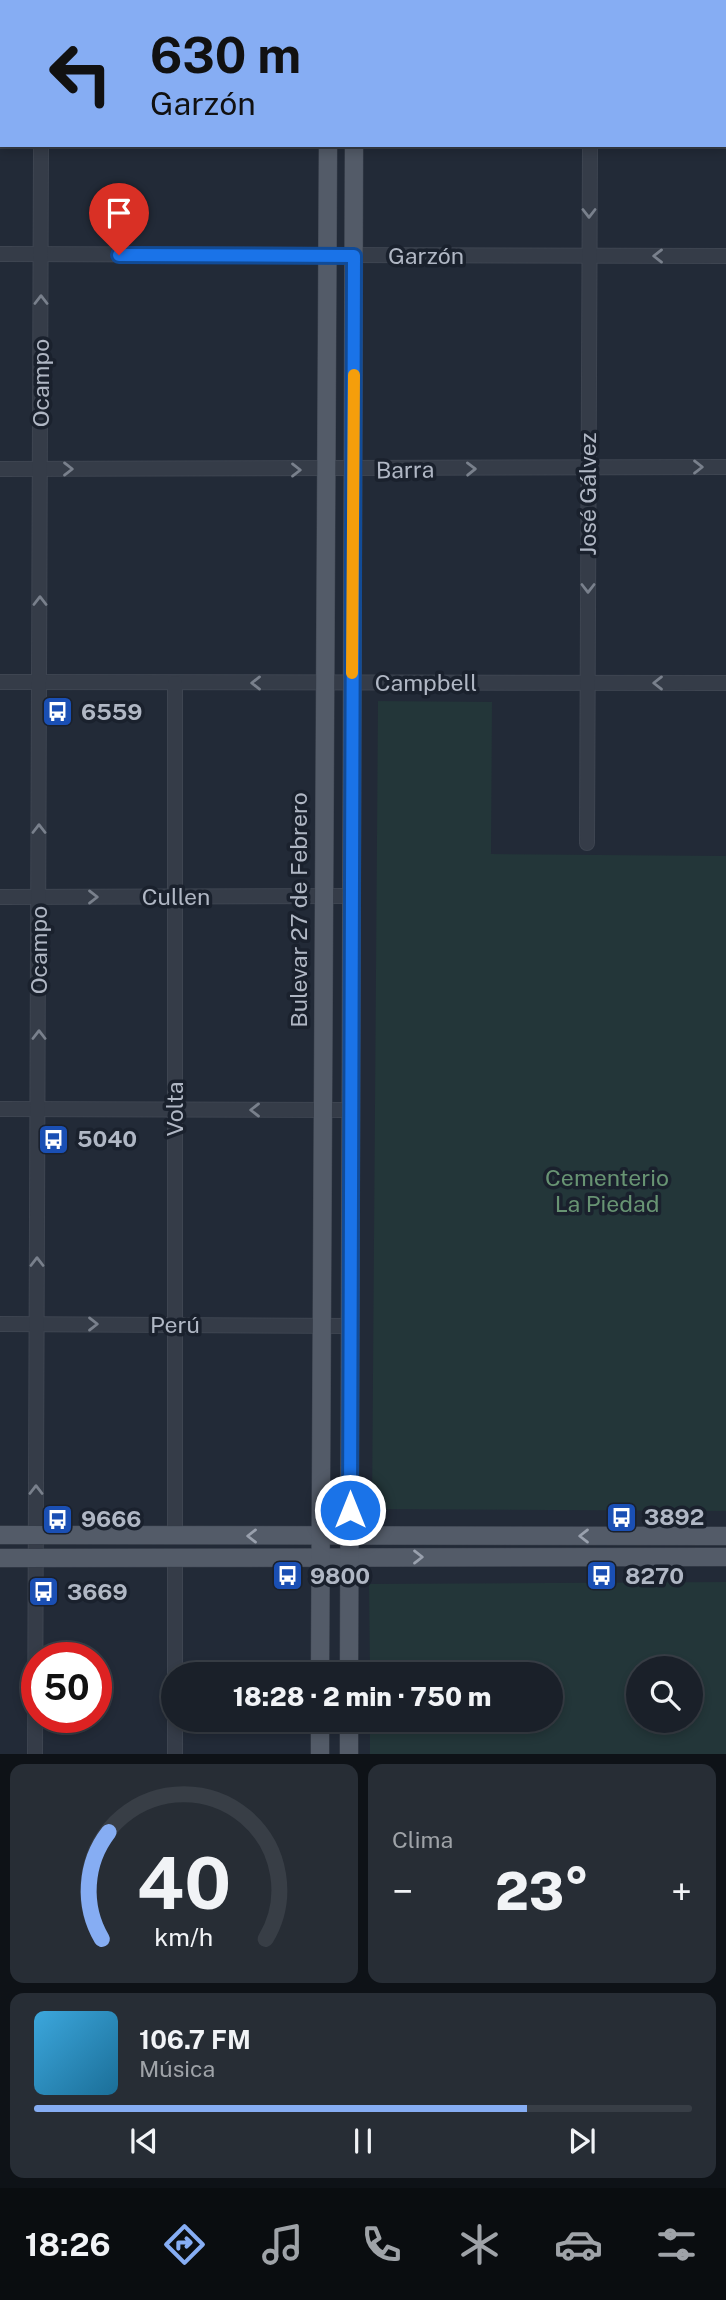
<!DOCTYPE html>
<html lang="es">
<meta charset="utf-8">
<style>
body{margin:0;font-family:"Public Sans",sans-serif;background:#272d35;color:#f1f3f6;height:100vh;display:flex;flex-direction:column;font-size:26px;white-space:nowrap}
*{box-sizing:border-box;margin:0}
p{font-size:23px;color:#9fa3a8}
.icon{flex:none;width:38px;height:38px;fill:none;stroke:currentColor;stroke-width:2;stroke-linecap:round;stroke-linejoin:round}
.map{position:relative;height:1754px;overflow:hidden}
.details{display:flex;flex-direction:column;gap:10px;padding:10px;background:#0e1217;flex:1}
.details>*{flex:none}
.banner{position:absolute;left:0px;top:0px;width:726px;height:147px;box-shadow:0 4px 10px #0003,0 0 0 2px #383e46;background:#86adf3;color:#111;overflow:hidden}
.controls{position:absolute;left:626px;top:1656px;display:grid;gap:14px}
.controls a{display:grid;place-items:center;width:77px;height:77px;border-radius:50%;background:#1a2029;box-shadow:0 4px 10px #0003,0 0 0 2px #383e46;font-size:35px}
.speed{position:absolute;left:21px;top:1642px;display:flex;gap:14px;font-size:35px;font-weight:700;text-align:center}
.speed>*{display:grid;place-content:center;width:91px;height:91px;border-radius:50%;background:#1a2029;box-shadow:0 4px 10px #0003,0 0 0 2px #383e46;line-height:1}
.speed .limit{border:10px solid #d22;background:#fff;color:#111}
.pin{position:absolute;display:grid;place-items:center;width:60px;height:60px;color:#fff;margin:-72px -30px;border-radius:50% 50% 50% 0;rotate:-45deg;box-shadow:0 0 7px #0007}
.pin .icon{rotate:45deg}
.me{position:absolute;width:77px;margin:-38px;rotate:0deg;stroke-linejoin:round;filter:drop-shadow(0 0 5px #0008)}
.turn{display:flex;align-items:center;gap:24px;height:147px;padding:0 35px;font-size:32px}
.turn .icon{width:91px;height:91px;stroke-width:2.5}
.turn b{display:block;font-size:49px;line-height:60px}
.big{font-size:52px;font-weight:800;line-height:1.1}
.details .tile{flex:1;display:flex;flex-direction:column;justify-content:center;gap:10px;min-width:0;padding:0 24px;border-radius:14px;background:#272d35}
.details .dial{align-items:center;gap:0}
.dial svg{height:182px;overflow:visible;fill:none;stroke:#383e46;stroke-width:7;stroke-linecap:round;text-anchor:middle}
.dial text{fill:#f1f3f6;stroke:none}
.song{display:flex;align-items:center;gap:21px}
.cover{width:84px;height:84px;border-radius:10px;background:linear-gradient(135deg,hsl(200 70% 55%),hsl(200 70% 35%))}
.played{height:7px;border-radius:4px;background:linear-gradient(90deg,#86adf3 75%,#383e46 75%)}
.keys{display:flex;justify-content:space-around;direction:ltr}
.heat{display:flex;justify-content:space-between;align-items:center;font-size:38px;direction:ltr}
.details .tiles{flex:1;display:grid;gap:10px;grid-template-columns:1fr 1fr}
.tile:last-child{grid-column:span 2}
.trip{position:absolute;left:161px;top:1662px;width:402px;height:70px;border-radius:35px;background:#1a2029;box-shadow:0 4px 10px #0003,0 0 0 2px #383e46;font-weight:800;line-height:70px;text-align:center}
.dock{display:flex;height:112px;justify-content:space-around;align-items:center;background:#0a0d10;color:#9fa3a8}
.dock .icon{width:49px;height:49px}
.dock .active{color:#86adf3}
.dock b{font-size:32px;color:#f1f3f6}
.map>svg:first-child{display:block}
.green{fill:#233639;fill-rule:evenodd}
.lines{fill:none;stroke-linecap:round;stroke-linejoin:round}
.minor-casing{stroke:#3e4551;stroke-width:16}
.major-casing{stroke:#3e4551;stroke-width:19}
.minor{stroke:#353c48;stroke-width:14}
.major{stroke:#535b68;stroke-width:18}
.oneway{stroke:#79808c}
.oneway2{stroke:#99a0ad}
.route-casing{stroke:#114b97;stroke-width:18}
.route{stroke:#1a73e8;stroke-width:12}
.slow{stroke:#f59e0b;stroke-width:12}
.labels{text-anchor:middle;stroke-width:7;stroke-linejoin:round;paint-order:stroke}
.street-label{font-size:23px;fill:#b0b7c4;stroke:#1a212d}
.poi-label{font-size:23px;font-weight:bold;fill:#b0b7c4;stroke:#1a212d;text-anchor:start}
.park-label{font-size:23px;fill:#689473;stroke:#1a212d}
</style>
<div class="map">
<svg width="726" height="1754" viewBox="0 0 726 1754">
<rect width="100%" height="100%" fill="#222a37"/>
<!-- green -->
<g class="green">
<polygon points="378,701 492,702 491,854 726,856 726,1511 372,1509"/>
<path d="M726,1582v172h-356v-34h181v-45h-181l-1,-91zM639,1668h52v52h-52z"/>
</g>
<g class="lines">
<defs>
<g id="minor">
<polyline points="42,2 42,0"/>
<polyline points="590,2 590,0"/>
<polyline points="0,38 2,38"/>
<polyline points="724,39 726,39"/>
<polyline points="0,254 726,256"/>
<polyline points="0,469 726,467"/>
<polyline points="0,682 726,683"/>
<polyline points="175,683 175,1536"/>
<polyline points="587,843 590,145"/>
<polyline points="0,897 352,896"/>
<polyline points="0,1109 351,1110"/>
<polyline points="0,1324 350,1326"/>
<polyline points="175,1675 175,1557"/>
<polyline points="35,1754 41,145"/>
<polyline points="175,1754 175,1720"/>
</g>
<g id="major">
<polyline points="329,2 329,0"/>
<polyline points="355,2 355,0"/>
<polyline points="0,1535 726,1536"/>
<polyline points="0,1558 726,1557"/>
<polyline points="320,1675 328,145"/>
<polyline points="349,1675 354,145"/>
<polyline points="320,1754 320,1720"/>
<polyline points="349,1754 349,1720"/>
</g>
</defs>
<!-- minor casing -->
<use href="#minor" class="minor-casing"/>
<!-- major casing -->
<use href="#major" class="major-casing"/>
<!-- minor -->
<use href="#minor" class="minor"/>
<!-- major -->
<use href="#major" class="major"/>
</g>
<!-- one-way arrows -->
<defs><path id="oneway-chevron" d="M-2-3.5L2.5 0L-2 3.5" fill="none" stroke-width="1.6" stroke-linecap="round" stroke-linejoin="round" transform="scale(1.75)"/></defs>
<g class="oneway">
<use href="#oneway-chevron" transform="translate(589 213) rotate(90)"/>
<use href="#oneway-chevron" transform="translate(658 256) rotate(-180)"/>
<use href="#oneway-chevron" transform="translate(41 300) rotate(-90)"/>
<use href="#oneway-chevron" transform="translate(698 467)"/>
<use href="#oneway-chevron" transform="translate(68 469)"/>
<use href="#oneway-chevron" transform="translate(471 469) rotate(-1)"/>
<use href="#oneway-chevron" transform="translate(296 470)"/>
<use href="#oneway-chevron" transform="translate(588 588) rotate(90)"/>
<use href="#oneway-chevron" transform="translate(40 601) rotate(-90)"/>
<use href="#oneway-chevron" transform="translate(256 683) rotate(-180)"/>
<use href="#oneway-chevron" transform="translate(658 683) rotate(180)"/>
<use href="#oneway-chevron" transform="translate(39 829) rotate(-90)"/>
<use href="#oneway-chevron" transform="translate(93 897)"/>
<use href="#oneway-chevron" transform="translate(39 1035) rotate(-90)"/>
<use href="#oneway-chevron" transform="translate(255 1110) rotate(-180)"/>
<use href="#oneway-chevron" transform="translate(37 1262) rotate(-90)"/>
<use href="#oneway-chevron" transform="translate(93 1324)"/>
<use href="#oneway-chevron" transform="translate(36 1490) rotate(-90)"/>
</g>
<g class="oneway2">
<use href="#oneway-chevron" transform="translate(252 1536) rotate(-180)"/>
<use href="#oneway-chevron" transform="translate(584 1536) rotate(180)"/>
<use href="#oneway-chevron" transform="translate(418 1557)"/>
</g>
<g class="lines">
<defs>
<polyline id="route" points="119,255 354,256 350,1510"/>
</defs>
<!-- route casing -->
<use href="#route" class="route-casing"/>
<!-- route -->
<use href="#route" class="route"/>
<!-- slow -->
<polyline class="slow" points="352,673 354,375"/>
</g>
<!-- icons -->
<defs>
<symbol id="bus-square" viewBox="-11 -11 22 22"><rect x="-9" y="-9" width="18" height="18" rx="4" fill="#1a4fb4" stroke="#1a212d"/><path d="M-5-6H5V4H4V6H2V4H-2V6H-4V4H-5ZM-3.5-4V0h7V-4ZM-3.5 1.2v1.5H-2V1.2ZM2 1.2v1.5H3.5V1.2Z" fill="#fff"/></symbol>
</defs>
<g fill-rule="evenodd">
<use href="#bus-square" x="40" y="694" width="35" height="35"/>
<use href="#bus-square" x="36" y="1122" width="35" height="35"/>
<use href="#bus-square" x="604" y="1500" width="35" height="35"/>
<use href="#bus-square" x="40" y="1502" width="35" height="35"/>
<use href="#bus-square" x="270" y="1558" width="35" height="35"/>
<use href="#bus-square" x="584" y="1558" width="35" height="35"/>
<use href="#bus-square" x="26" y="1574" width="35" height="35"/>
</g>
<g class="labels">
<!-- street labels -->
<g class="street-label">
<text x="426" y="264">Garzón</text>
<text transform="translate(41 383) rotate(-90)" y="8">Ocampo</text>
<text transform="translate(405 470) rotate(-1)" y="8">Barra</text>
<text transform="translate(588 494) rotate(-90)" y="8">José Gálvez</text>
<text x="426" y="691">Campbell</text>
<text x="176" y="905">Cullen</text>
<text transform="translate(299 910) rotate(-90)" y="8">Bulevar 27 de Febrero</text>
<text transform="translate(39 950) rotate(-90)" y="8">Ocampo</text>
<text transform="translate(175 1109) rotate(-90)" y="8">Volta</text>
<text x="175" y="1333">Perú</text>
</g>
<!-- poi labels -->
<g class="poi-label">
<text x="81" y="720">6559</text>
<text x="77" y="1147">5040</text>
<text x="644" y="1525">3892</text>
<text x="81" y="1527">9666</text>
<text x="310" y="1584">9800</text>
<text x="625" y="1584">8270</text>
<text x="67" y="1600">3669</text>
</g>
<!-- park labels -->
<g class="park-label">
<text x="607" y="1186">Cementerio<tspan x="607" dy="26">La Piedad</tspan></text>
</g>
</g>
</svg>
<div class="controls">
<a><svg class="icon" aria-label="search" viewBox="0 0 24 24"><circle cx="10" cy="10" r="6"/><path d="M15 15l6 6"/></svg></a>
</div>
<div class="speed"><div class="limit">50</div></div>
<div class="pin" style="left:119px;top:255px;background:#d93025"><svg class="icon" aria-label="arrive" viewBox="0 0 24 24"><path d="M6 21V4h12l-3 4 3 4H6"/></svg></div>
<svg class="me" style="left:350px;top:1510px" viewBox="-20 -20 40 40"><circle r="17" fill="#1a73e8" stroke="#fff" stroke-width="3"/><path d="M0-11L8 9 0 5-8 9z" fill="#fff"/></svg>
<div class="trip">18:28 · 2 min · 750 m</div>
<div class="banner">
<div class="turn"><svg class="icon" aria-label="left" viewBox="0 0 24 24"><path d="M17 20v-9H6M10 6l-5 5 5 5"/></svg><div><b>630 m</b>Garzón</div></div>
</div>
</div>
<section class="details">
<div class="tiles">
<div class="tile dial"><svg viewBox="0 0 100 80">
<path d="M14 69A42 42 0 1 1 86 69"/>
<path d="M14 69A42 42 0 0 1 17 22" stroke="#86adf3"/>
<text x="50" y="56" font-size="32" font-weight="700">40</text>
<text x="50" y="72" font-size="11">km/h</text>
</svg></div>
<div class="tile"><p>Clima</p>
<div class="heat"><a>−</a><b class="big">23°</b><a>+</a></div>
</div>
<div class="tile">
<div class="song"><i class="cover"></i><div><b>106.7 FM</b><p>Música</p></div></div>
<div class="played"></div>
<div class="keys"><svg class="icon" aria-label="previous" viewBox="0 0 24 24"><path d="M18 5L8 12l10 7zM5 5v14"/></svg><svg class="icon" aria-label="pause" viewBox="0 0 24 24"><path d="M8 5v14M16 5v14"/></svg><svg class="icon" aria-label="next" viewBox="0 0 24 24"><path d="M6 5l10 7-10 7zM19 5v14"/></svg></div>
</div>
</div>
</section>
<nav class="dock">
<b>18:26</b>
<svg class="icon active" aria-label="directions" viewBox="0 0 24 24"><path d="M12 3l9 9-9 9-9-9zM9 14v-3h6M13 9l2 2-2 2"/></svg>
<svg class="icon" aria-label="music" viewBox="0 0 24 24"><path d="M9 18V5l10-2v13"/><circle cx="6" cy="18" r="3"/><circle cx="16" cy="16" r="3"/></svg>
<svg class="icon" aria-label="phone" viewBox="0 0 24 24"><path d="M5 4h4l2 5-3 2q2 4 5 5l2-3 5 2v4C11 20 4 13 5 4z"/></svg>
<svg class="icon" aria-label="climate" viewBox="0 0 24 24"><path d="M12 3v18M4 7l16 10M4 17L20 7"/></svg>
<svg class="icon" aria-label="car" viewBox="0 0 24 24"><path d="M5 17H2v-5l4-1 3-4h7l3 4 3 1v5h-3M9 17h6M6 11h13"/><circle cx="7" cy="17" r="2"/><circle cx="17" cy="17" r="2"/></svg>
<svg class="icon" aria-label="filters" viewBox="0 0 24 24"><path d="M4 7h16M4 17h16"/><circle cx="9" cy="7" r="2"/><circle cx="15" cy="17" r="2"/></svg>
</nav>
